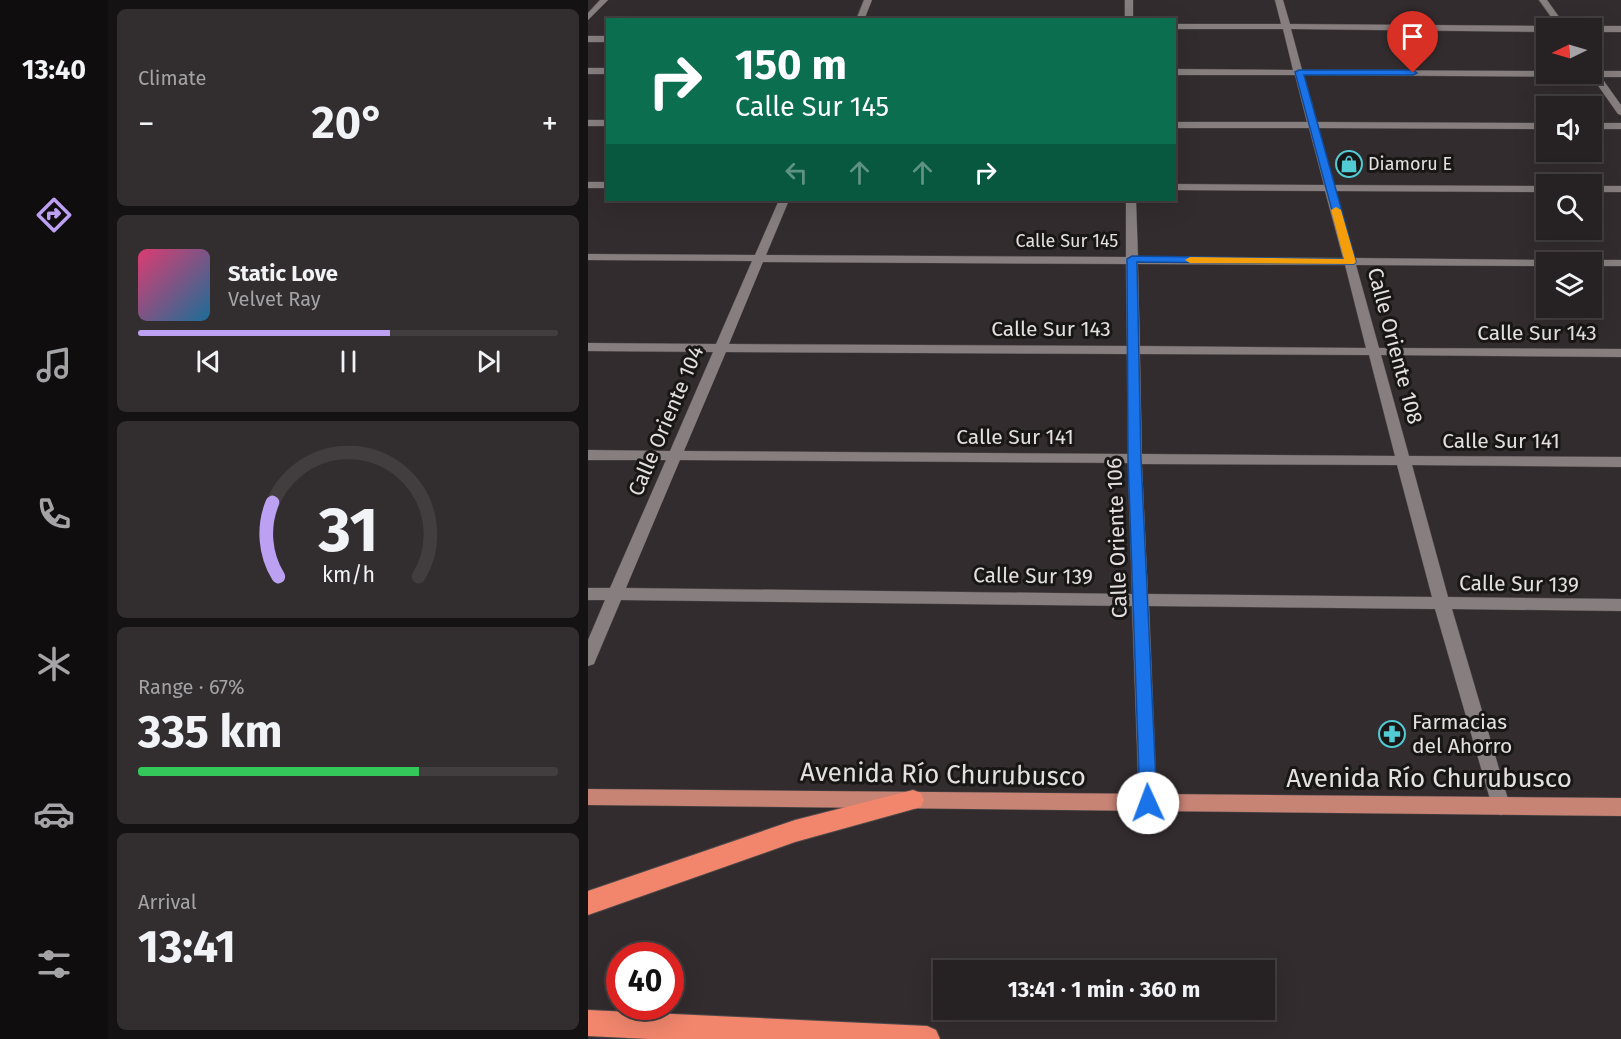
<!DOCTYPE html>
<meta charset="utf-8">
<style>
body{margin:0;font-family:"Fira Sans",sans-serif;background:#322e2f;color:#f1f3f6;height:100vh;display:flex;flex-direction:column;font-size:22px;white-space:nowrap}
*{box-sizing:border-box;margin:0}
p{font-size:20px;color:#a4a3a5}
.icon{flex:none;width:33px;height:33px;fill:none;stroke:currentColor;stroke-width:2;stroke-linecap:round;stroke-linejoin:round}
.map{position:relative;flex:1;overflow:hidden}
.drawer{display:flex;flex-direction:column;gap:9px;padding:9px;background:#151213;width:480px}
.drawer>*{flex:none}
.hud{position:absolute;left:18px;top:18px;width:570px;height:183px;border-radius:0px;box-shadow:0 6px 24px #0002,0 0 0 2px #423e40;background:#0b6e4f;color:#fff;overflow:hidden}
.needle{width:39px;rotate:265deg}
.controls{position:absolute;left:948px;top:18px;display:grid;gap:12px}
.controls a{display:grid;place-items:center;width:66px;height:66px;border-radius:0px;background:#262122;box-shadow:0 6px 24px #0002,0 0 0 2px #423e40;font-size:30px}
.speed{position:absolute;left:18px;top:942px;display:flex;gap:12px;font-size:30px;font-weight:700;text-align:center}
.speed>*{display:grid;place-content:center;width:78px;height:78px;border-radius:50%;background:#262122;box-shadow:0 6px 24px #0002,0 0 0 2px #423e40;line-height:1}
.speed .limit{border:9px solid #d22;background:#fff;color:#111}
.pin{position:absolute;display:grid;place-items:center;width:51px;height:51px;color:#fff;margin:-62px -26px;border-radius:50% 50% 50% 0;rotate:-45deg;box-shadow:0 0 6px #0007}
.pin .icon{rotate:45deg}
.me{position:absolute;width:66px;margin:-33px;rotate:358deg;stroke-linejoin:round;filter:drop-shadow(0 0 4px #0008)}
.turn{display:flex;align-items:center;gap:21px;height:126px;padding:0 30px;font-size:27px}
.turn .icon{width:78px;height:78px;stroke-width:2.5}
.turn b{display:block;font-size:42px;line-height:51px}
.lanes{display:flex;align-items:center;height:57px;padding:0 30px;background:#0003;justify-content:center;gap:30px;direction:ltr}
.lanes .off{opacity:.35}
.big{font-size:45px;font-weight:700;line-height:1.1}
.drawer .card{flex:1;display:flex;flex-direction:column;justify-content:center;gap:9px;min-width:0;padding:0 21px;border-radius:9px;background:#322e2f}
.drawer .dial{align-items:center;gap:0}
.dial svg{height:156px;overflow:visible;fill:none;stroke:#423e40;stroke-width:7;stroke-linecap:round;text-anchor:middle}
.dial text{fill:#f1f3f6;stroke:none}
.song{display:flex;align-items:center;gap:18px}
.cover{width:72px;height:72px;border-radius:9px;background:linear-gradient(135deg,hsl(340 70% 55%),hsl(200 70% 35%))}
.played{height:6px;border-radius:3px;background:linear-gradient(90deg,#bca0f2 60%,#423e40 60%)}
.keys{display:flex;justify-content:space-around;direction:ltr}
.heat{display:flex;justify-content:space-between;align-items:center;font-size:33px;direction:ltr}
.charge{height:9px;border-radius:4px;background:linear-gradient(90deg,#34c759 67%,#423e40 0)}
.trip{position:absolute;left:345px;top:960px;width:342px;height:60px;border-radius:0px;background:#262122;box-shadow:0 6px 24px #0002,0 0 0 2px #423e40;font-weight:700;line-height:60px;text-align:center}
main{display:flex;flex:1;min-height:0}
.tabs{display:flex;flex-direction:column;width:108px;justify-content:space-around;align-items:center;background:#0f0d0e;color:#a4a3a5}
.tabs .icon{width:42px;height:42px}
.tabs .on{color:#bca0f2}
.tabs b{font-size:27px;color:#f1f3f6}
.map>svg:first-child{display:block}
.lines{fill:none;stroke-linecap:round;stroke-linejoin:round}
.minor-casing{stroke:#4f4a4b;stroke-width:1}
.major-casing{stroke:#4f4a4b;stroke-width:1}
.highway-casing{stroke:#4f4a4b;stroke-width:2}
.minor{fill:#867e7f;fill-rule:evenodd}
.major{fill:#c78374;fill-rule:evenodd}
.highway{fill:#f2866d;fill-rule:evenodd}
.route{fill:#1a73e8;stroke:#114b97;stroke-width:1.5}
.slow{fill:#f59e0b}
.labels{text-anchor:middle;stroke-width:6;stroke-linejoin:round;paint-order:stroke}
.far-poi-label{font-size:18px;fill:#e4e0e1;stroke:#191616;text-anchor:start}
.far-street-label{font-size:18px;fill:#e4e0e1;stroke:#191616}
.street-label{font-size:21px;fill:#e4e0e1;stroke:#191616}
.poi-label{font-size:21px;fill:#e4e0e1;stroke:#191616;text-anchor:start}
.near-street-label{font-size:26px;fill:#e4e0e1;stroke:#191616}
</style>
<main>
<nav class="tabs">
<b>13:40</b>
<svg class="icon on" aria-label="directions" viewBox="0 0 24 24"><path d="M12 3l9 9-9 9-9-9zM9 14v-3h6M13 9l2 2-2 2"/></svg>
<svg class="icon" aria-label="music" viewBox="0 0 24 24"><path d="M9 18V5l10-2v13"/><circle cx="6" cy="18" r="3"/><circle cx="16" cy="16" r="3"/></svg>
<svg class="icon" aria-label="phone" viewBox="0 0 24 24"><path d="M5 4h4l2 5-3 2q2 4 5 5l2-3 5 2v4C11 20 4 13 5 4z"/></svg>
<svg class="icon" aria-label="climate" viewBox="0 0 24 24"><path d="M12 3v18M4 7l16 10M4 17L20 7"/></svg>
<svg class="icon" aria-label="car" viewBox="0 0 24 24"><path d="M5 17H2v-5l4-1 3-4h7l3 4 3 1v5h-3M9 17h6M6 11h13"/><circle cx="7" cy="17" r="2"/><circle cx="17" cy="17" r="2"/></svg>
<svg class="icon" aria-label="filters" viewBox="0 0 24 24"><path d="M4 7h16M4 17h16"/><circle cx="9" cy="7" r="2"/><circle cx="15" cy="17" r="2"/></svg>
</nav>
<section class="drawer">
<div class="card"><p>Climate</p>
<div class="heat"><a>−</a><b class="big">20°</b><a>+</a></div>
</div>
<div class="card">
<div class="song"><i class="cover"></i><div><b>Static Love</b><p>Velvet Ray</p></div></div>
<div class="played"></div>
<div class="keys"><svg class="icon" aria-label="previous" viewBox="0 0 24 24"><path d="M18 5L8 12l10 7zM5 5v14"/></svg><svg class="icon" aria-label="pause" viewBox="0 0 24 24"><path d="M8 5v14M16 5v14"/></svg><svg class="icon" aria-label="next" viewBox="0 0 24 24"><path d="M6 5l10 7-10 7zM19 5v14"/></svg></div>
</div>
<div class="card dial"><svg viewBox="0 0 100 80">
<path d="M14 69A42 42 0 1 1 86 69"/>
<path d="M14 69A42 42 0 0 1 11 31" stroke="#bca0f2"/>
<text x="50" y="56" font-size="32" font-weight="700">31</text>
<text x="50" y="72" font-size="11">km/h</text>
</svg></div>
<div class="card"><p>Range · 67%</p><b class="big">335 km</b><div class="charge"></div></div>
<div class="card"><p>Arrival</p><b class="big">13:41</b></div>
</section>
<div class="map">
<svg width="1033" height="1039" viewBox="0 0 1033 1039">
<rect width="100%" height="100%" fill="#332c2e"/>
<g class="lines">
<defs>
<g id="minor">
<polygon points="12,0 20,0 0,20 0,13"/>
<polygon points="276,0 284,0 276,20 268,20"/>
<rect x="537" y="0" width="8" height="20"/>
<path d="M687,0h8l7,24 256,2 4,2h-4v4l-255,-3 11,41 244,1v3h46v-7l5,4h24v6h-20l20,28v10l-3,-1 -26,-37 -288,-2 13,47 229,1v6l-228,-1 16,57 212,1v6l-210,-1 18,67 192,2 5,2h-5v4l-190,-1 23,83 242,1v8l-240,-2 28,101 212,1v10l-209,-2 36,132 173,2v12l-169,-2 58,197 -2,6 -7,3 -7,-3 -2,-6 -57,-197 -286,-3 8,197 -2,6 -7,3 -7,-3 -2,-6 -7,-197 -511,-6 -25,59 -2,5 -6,2v-26l17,-40h-17v-12h22l56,-128h-78v-10l82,1 43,-99 -125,-1v-8l128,1 36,-83 -164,-1v-6l167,1 24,-55h10l-23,55 360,2v-57h10l2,57 205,1 -18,-67 -151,-1v-6l150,1 -15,-57h-135v-6h133l-12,-47h-121v-6l119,1 -10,-41h-109v-5h107zM175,262l363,2 1,82 -398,-2zM550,264l207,1 21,83 -226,-2zM138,352l401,2 1,100 -444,-3zM552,354l229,1 26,101 -253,-2zM92,460l448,3 4,131 -506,-6zM554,464l255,1 35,132 -284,-3z"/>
<polygon points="951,0 959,0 979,28 971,28"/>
<polygon points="1004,26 1033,26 1033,32 1004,32 1004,28 1000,28"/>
<rect x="0" y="36" width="20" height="6"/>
<rect x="0" y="68" width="20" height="6"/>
<rect x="0" y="120" width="20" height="6"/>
<rect x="1004" y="123" width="29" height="6"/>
<rect x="0" y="182" width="20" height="6"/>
<rect x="1004" y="186" width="29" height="6"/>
<polygon points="1004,260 1033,260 1033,266 1004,266 1004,262 999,262"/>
</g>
<polygon id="major" points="0,789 1033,798 1033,816 0,805"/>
<g id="highway">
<polygon points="325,790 333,793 336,800 333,807 207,842 0,915 0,891 207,820"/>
<polygon points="0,1010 339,1026 348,1030 352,1039 61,1039 0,1036"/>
</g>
</defs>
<!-- minor casing -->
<use href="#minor" class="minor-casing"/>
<!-- major casing -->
<use href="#major" class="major-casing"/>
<!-- highway casing -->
<use href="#highway" class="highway-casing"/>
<!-- minor -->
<use href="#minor" class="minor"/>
<!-- major -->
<use href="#major" class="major"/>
<!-- highway -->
<use href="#highway" class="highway"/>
</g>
<!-- route -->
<polygon class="route" points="711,70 825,70 829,73 825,75 716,75 768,262 766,264 549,262 553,459 569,803 566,808 560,810 554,808 552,803 540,459 539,259 544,256 757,259 707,72"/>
<!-- slow -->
<polygon class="slow" points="748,207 753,210 768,262 766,264 602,263 597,260 602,257 756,259 743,210"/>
<!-- icons -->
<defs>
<symbol id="shop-ring" viewBox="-11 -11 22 22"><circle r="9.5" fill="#191616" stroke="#51ccd4" stroke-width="1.5"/><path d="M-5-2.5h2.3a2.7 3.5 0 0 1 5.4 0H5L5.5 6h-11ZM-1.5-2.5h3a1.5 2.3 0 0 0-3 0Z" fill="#51ccd4"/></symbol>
<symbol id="pharmacy-ring" viewBox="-11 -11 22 22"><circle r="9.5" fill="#191616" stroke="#51ccd4" stroke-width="1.5"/><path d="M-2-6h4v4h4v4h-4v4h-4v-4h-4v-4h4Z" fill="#51ccd4"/></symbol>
</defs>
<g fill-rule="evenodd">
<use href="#shop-ring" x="746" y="149" width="30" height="30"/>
<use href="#pharmacy-ring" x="789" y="719" width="30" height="30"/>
</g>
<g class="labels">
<!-- far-poi labels -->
<g class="far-poi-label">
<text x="780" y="170">Diamoru E</text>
</g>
<!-- far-street labels -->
<g class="far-street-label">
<text x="479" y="247">Calle Sur 145</text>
</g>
<!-- street labels -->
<g class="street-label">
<text x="463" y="336">Calle Sur 143</text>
<text x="949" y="340">Calle Sur 143</text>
<text transform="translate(807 346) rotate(75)" y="7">Calle Oriente 108</text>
<text transform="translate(78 421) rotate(-67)" y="7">Calle Oriente 104</text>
<text x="427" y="444">Calle Sur 141</text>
<text x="913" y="448">Calle Sur 141</text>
<text transform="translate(529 538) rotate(-92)" y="7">Calle Oriente 106</text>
<text transform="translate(445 576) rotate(1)" y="7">Calle Sur 139</text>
<text transform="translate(931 584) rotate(1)" y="7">Calle Sur 139</text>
</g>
<!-- poi labels -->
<g class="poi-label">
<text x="824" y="729">Farmacias<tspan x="824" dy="24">del Ahorro</tspan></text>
</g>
<!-- near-street labels -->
<g class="near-street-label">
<text transform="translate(355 774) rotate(1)" y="9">Avenida Río Churubusco</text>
<text x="841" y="787">Avenida Río Churubusco</text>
</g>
</g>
</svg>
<div class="controls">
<a><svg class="needle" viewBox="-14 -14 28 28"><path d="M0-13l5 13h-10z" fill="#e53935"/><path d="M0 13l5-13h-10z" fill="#a4a3a5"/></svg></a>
<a><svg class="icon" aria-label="sound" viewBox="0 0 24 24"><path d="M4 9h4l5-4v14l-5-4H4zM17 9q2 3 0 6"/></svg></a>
<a><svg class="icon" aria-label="search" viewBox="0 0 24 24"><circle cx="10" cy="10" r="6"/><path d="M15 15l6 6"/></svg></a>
<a><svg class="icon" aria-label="layers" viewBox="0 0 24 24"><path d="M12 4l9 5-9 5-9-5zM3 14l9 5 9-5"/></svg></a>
</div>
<div class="speed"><div class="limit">40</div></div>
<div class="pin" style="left:825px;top:73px;background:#d93025"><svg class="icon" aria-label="arrive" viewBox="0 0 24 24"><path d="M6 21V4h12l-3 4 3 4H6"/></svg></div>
<svg class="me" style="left:560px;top:803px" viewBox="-20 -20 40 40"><circle r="19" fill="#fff"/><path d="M0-13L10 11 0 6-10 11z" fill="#1a73e8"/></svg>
<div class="trip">13:41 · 1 min · 360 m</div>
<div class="hud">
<div class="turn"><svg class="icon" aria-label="right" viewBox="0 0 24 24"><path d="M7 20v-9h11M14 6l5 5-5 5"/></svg><div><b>150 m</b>Calle Sur 145</div></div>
<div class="lanes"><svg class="icon off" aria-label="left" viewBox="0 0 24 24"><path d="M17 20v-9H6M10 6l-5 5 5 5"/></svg><svg class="icon off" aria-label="ahead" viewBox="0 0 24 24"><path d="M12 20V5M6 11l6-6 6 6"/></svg><svg class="icon off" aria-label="ahead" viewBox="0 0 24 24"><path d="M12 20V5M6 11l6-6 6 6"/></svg><svg class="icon" aria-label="right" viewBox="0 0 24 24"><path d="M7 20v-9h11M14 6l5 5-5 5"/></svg></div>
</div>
</div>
</main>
